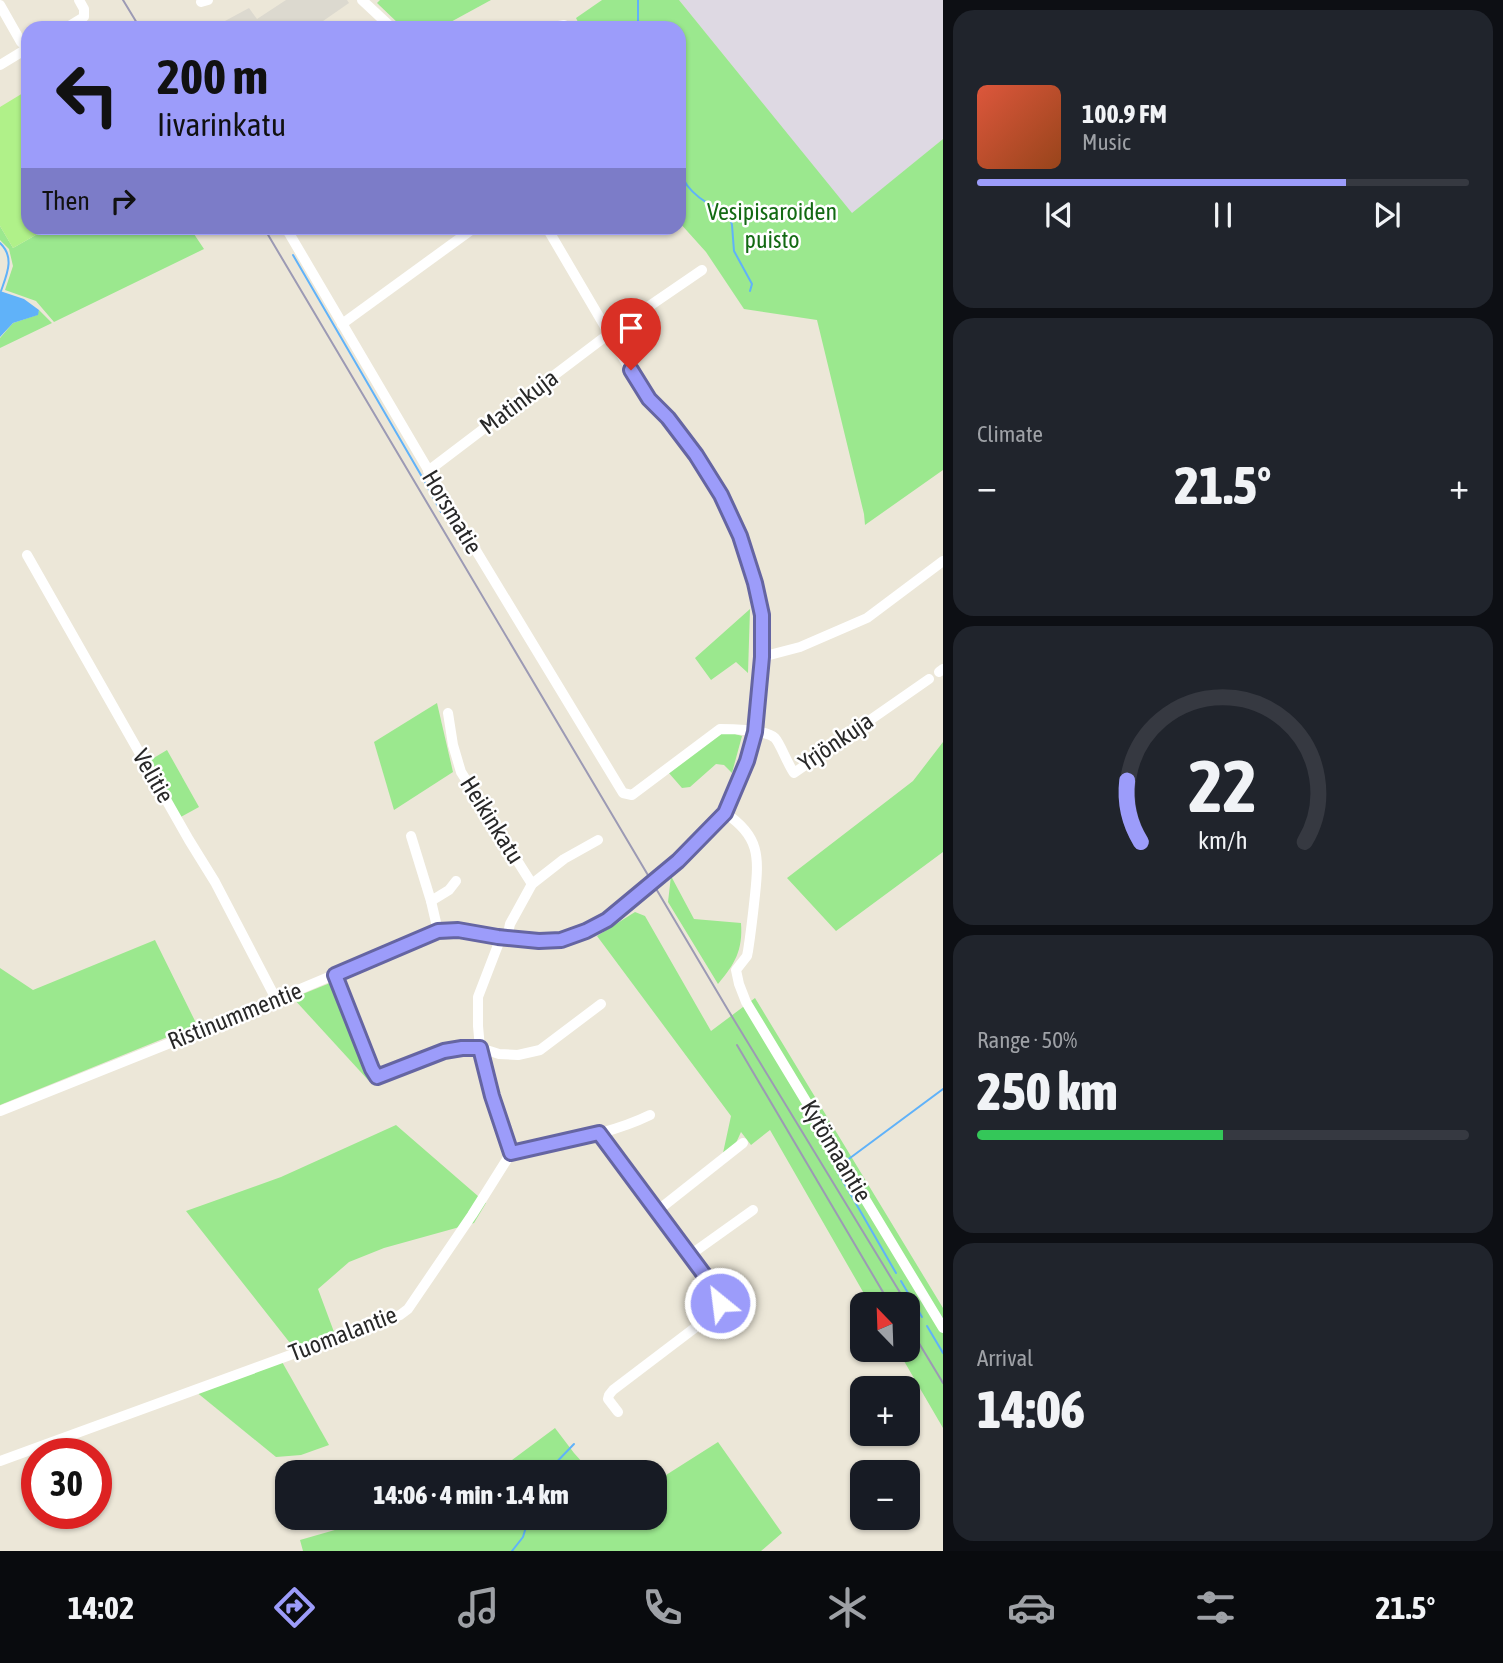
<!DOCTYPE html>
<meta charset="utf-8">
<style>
body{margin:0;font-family:"Asap Condensed",sans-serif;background:#20242c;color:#f1f3f6;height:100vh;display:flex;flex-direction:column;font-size:26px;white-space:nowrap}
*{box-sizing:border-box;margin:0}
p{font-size:23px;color:#9ea1a6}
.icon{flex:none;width:38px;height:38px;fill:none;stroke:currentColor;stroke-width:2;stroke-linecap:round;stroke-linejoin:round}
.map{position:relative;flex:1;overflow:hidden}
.drawer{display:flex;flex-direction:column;gap:10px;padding:10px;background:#0d0f14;width:560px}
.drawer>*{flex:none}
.guide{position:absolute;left:21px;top:21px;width:665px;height:214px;border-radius:21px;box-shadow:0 2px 5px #0004;background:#9c9cfa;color:#111;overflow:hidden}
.needle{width:46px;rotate:337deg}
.fabs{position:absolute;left:850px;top:1292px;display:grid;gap:14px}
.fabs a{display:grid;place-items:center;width:70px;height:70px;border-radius:14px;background:#171b24;box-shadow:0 2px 5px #0004;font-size:35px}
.speed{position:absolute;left:21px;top:1438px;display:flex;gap:14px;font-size:35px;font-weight:700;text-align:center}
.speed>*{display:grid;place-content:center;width:91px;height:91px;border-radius:50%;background:#171b24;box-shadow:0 2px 5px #0004;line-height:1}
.speed .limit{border:10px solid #d22;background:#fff;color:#111}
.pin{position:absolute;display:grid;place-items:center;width:60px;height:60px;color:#fff;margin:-72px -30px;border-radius:50% 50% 50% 0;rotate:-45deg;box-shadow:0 0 7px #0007}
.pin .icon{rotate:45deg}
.me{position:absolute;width:77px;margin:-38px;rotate:331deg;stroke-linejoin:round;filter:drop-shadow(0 0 5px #0008)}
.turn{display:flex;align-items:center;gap:24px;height:147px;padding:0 21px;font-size:32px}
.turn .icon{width:91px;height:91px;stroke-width:2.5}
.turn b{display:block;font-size:49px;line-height:60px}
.then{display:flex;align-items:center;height:66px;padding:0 21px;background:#0003;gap:14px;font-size:26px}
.big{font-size:52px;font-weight:800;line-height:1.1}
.drawer .widget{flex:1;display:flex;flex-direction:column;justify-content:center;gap:10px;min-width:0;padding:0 24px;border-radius:21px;background:#20242c}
.drawer .dial{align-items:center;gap:0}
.dial svg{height:182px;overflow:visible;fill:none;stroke:#363941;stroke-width:7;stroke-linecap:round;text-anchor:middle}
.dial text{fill:#f1f3f6;stroke:none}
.song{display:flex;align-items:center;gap:21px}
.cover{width:84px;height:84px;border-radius:10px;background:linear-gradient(135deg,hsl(10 70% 55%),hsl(20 70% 35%))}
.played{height:7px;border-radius:4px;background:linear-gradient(90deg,#9c9cfa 75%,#363941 75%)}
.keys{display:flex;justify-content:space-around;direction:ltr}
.heat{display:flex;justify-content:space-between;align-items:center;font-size:38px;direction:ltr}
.charge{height:10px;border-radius:5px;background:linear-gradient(90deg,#34c759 50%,#363941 0)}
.trip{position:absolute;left:275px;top:1460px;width:392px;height:70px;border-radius:21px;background:#171b24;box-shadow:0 2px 5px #0004;font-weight:800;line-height:70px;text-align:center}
.tabs{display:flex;height:112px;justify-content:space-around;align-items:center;background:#090b0e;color:#9ea1a6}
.tabs .icon{width:49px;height:49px}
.tabs .selected{color:#9c9cfa}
.tabs b{font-size:32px;color:#f1f3f6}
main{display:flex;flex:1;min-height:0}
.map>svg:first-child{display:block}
.industrial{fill:#ded9e3}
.green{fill:#9be88e}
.pitch{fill:#b0f189}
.plaza{fill:#dcd9cf}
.water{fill:#60b2f9}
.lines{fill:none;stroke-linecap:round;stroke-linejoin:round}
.stream{stroke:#60b2f9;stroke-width:2}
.minor{stroke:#fff;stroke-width:10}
.rail{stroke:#9c9ab4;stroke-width:2}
.route-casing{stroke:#6565a2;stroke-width:18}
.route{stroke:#9c9cfa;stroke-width:12}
.labels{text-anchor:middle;stroke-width:5;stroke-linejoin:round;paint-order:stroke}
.park-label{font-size:24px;fill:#136a13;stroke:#fff}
.street-label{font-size:24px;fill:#282828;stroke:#fff}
</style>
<main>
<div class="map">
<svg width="943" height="1551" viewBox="0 0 943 1551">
<rect width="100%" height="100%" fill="#ece7d8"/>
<!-- industrial -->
<polygon class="industrial" points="679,0 943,0 943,139 852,214"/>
<!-- green -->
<g class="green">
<polygon points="380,0 491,0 447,24 400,25 377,3"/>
<polygon points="602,0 679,0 852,213 943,139 943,470 865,525 864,514 817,320 744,309 706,252 679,222 679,28 581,28 576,18"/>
<polygon points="0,226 13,248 48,228 190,228 204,249 54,322 36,301 5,290 13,266 9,249 0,240"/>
<polygon points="39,310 52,323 0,348 0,338 13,323 37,315"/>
<polygon points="750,609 748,673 736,662 711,680 695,658"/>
<polygon points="437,703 453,772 394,810 374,742"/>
<polygon points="725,731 742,736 732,773 724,765 716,764 690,787 682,788 668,772"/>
<polygon points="943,742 943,852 836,931 787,878 913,781"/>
<polygon points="167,750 199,807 179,818 147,762"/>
<path d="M671,876l23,43 47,4c2,27 -6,41 -23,61l-50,-82z"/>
<polygon points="635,912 645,916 711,1031 755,998 943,1308 943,1428 897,1349 908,1349 908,1304 870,1304 770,1130 751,1145 741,1132 736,1143 723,1153 731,1116 597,936"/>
<polygon points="155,940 197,1025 0,1105 0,968 33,990"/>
<polygon points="330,983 369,1081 293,998"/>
<polygon points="396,1125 486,1203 474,1223 384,1248 349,1262 318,1289 337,1340 296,1354 290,1343 186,1211 281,1177"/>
<polygon points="281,1360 329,1445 301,1455 276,1457 195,1391"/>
<polygon points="555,1428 574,1453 591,1472 496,1472"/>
<polygon points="718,1442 782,1533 761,1551 303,1551 300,1540 380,1517 654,1517 655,1482"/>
</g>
<!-- pitch -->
<polygon class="pitch" points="28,90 28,228 48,228 13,248 0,226 0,107"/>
<!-- plaza -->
<polygon class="plaza" points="286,0 347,0 349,3 313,28 212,28 249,8 257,19"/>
<!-- water -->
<polygon class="water" points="0,291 24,299 39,310 38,315 13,323 0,337"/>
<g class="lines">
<!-- stream -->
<g class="stream">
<polyline points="638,0 638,21 641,28"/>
<path d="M679,164c2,26 28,41 50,50l3,11 2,26 18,33 -2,7"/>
<path d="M0,243c15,14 7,31 1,48"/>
<polyline points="293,255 425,482 441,512"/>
<polyline points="846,1161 943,1089"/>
<polyline points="840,1166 836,1169 896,1273"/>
<polyline points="901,1281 922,1317"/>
<polyline points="927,1326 943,1353"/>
<polyline points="547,1472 574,1444"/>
<polyline points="512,1551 523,1537 529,1517"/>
</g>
<!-- minor -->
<g class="minor">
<polyline points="362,0 392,28"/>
<polyline points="201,2 208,0"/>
<polyline points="0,5 21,42 27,48"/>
<polyline points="66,28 84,17 84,9 79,0"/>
<polyline points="548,28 564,25"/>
<polyline points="0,65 28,48"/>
<path d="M286,228l177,301 160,264 9,2 88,-66c13,0 46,1 55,9 5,5 13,27 19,35l135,-94"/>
<polyline points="342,324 474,228"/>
<polyline points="428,471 610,333 702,270"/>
<polyline points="27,555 189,840 215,882 276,999"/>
<polyline points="762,657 800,647 867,618 943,561"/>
<polyline points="939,672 943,669"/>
<polyline points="448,713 453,745 461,772 532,884"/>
<path d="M725,813c35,23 34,44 30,82 -2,19 -4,37 -7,56l-1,5 -11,14 3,14 7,18 197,326"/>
<polyline points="411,836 431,901 438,931"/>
<polyline points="431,901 449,890 456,881"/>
<polyline points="507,938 510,924 532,884 564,859 598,840"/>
<polyline points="335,975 372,1069 377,1077 444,1051 462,1048 480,1048 499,1054 518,1055 540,1050 601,1004"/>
<polyline points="0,1111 210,1027 438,931 458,930 498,937 539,941 561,940 586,931 607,920 678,861 725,813 748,761 755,732 762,657 762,615 755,583 740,536 721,495 696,455 668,418 649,399 641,388 547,228"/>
<path d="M599,1133l115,155c5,8 6,14 3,23l-104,79 -4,5 -1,4 10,13"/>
<path d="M511,1153c46,-11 96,-17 139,-38"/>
<polyline points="657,1211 743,1143"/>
<polyline points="690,1255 753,1210"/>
<polyline points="0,1461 400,1315 408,1309 472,1215 511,1153 492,1096 480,1048 478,1026 478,997 498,945"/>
</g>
<!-- rail -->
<g class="rail">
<polyline points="123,0 140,28"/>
<polyline points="264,228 728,1010 907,1304"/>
<polyline points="737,1045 890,1304"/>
<polyline points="908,1325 943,1383"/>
</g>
</g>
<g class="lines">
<defs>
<polyline id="route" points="631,370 649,399 668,418 696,455 721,495 740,536 755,583 762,615 762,657 755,732 747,761 725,813 678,861 607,920 586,931 561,940 539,941 498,937 458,930 438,931 335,975 372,1069 377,1077 444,1051 462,1048 480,1048 492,1096 511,1153 599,1133 714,1288 720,1303"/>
</defs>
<!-- route casing -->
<use href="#route" class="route-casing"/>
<!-- route -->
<use href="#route" class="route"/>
</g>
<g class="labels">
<!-- park labels -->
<g class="park-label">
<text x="772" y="220">Vesipisaroiden<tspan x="772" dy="28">puisto</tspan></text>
</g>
<!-- street labels -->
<g class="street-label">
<text transform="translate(519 402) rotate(-37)" y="8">Matinkuja</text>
<text transform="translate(452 512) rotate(59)" y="8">Horsmatie</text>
<text transform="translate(836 742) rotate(-34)" y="8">Yrjönkuja</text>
<text transform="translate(153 776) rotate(60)" y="8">Velitie</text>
<text transform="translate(492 820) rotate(58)" y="8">Heikinkatu</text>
<text transform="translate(235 1016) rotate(-22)" y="8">Ristinummentie</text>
<text transform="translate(836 1151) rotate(59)" y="8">Kytömaantie</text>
<text transform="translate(343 1334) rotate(-21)" y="8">Tuomalantie</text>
</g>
</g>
</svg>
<div class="fabs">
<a><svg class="needle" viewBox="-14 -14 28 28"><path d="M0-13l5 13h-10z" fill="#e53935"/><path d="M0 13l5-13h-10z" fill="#9ea1a6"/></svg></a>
<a>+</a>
<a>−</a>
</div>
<div class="speed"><div class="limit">30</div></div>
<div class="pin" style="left:631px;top:370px;background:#d93025"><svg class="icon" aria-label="arrive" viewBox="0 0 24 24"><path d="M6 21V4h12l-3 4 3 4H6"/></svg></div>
<svg class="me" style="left:720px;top:1303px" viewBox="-20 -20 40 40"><circle r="17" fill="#9c9cfa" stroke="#fff" stroke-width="3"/><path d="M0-11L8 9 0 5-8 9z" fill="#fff"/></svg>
<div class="trip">14:06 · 4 min · 1.4 km</div>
<div class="guide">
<div class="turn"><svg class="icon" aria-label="left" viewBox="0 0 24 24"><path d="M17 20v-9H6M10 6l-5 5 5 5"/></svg><div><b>200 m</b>Iivarinkatu</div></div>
<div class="then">Then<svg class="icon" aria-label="right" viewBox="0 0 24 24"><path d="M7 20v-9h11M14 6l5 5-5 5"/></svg></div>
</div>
</div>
<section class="drawer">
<div class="widget">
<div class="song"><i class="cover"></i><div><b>100.9 FM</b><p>Music</p></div></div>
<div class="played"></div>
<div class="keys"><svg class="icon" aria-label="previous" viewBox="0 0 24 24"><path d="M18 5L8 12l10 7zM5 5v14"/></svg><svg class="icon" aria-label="pause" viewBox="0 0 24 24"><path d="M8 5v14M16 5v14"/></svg><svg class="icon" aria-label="next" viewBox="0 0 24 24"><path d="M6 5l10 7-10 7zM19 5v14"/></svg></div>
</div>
<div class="widget"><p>Climate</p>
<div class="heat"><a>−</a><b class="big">21.5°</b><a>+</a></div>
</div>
<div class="widget dial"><svg viewBox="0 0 100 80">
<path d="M14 69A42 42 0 1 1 86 69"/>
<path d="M14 69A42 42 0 0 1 8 42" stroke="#9c9cfa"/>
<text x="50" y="56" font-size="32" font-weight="700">22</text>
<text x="50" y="72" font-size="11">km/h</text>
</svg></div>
<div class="widget"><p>Range · 50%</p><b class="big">250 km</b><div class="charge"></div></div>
<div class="widget"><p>Arrival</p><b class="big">14:06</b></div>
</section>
</main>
<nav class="tabs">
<b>14:02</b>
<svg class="icon selected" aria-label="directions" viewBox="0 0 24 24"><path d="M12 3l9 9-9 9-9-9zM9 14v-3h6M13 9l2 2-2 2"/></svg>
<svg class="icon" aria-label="music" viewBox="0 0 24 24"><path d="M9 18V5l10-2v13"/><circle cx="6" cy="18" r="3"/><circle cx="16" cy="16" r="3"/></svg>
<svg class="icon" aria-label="phone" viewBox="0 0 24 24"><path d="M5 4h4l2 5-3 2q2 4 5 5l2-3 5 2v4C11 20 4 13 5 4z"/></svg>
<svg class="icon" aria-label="climate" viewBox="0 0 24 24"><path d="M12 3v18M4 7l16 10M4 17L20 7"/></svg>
<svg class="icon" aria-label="car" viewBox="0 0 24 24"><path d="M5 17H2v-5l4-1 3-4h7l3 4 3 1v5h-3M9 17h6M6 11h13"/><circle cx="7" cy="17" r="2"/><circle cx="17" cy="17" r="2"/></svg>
<svg class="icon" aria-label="filters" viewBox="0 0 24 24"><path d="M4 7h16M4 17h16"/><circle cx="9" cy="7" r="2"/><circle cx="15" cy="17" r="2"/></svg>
<b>21.5°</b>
</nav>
